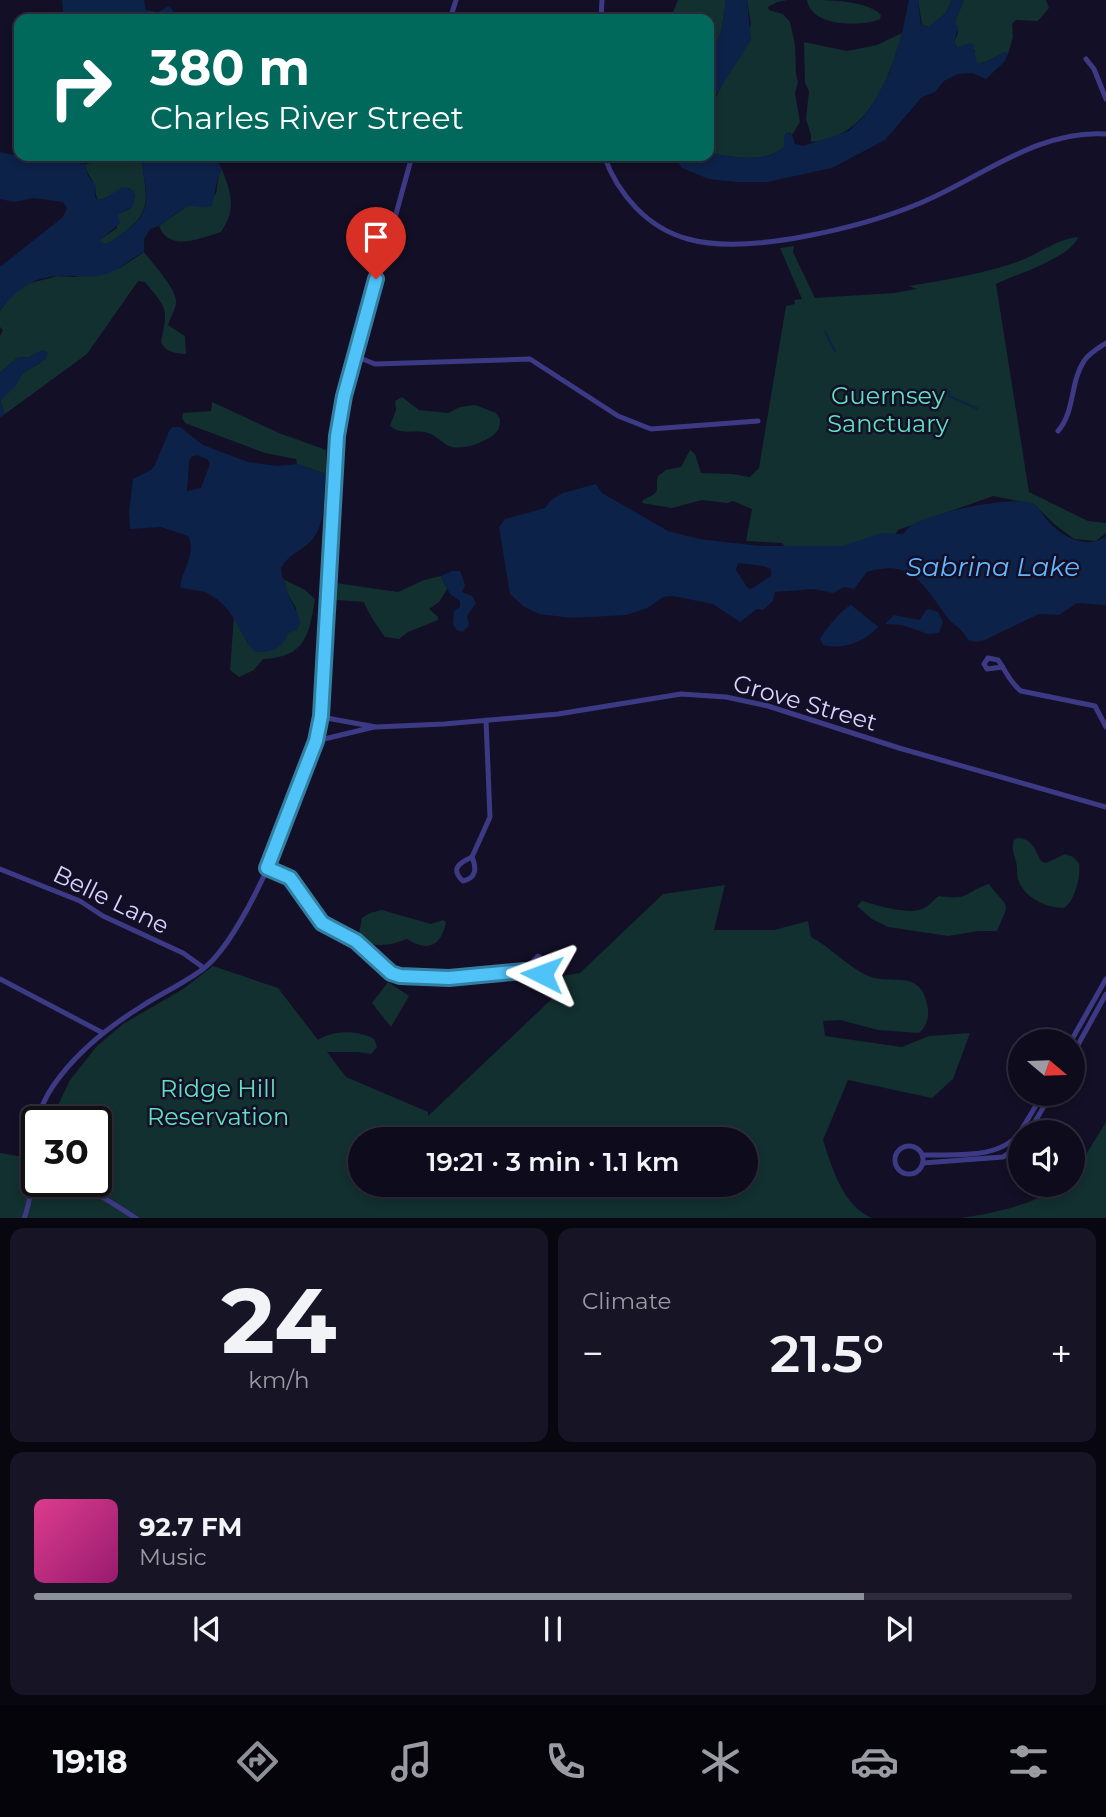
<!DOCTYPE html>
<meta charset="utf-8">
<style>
body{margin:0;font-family:Montserrat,sans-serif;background:#171425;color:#f1f3f6;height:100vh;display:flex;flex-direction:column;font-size:26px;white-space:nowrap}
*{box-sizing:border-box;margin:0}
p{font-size:23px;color:#9b9ba3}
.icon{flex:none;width:38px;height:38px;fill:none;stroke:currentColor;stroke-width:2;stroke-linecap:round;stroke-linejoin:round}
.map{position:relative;height:1218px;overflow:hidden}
.sheet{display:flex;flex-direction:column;gap:10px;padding:10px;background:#08060f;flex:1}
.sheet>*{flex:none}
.top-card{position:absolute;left:14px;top:14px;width:700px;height:147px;border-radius:14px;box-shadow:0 4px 10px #0003,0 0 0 2px #2e2b3b;background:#00695c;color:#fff;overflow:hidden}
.needle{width:46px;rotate:109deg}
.buttons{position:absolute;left:1008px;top:1029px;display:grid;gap:14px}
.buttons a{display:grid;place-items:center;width:77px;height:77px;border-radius:50%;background:#0e0b1c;box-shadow:0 4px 10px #0003,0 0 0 2px #2e2b3b;font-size:35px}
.speed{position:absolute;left:21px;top:1106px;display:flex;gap:14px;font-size:35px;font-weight:700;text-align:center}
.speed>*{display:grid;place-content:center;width:91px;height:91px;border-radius:50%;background:#0e0b1c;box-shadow:0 4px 10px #0003,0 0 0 2px #2e2b3b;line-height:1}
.speed .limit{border:4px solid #111;border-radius:10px;background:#fff;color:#111}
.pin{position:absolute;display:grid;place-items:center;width:60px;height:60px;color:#fff;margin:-72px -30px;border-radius:50% 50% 50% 0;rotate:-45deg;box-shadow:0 0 7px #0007}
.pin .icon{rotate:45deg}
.me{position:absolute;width:77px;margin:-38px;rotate:273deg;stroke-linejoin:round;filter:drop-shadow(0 0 5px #0008)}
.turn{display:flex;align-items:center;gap:24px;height:147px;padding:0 21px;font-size:32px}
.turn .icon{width:91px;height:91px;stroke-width:2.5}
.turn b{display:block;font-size:49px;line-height:60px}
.big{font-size:52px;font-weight:600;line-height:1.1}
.sheet .card{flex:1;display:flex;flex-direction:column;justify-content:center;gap:10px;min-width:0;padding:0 24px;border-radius:14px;background:#171425}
.sheet .dial{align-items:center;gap:0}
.dial b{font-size:91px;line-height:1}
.song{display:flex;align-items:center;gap:21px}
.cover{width:84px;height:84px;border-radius:10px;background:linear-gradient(135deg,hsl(330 70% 55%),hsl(320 70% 35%))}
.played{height:7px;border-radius:4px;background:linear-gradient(90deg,#8c9099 80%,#2e2b3b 80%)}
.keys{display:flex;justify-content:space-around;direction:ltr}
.heat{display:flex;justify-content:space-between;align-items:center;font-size:38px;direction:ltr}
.sheet .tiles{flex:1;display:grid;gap:10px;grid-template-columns:1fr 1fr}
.card:last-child{grid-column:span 2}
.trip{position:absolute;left:348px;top:1127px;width:410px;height:70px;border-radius:35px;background:#0e0b1c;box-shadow:0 4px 10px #0003,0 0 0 2px #2e2b3b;font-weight:600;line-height:70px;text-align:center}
.tab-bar{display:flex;height:112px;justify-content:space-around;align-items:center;background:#06040b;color:#9b9ba3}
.tab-bar .icon{width:49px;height:49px}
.tab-bar .active{color:#8c9099}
.tab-bar b{font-size:32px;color:#f1f3f6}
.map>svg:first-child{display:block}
.green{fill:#12302f;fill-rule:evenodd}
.water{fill:#0c2248;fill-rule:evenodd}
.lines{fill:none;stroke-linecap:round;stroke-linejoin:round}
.stream{stroke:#0c2248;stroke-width:2}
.minor{stroke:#3d3a85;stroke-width:5}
.route-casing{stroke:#337fa1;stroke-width:18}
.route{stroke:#4fc3f7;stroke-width:12}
.labels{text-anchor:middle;stroke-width:5;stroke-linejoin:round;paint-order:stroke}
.park-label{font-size:24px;fill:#5fe0c0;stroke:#130f26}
.street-label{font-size:24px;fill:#d9d4ff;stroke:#130f26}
.water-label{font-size:26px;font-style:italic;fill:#62b6ff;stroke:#130f26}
</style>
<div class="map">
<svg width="1106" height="1219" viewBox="0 0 1106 1219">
<rect width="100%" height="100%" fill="#130f26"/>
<!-- green -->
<g class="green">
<polygon points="678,0 726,0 721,33 709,55 709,19 670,19"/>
<path d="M747,0h41l-11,2 -9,5 1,3 14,4 7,8 5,23 1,29 2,8 -3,11 5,29 -8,13 -3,-3 -5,15c-20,17 -51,10 -75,6v-47l8,-11 34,-70z"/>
<path d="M807,0c22,0 59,0 74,15l-1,4c-19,8 -69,8 -73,-19z"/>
<polygon points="918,0 952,0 946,13 929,27 922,25"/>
<path d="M964,0h82l3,8 -11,13 -22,-1 -4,4 1,13 -5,17 -2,-2c-12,4 -15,11 -29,11l-3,-5 1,-8 -17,-2 -4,-6 4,-9 -3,-12z"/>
<path d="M902,33c-12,46 -35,106 -91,109v-7l-5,-16 3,-28 -4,-8 -1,-41 43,9 30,-6z"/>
<path d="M105,156h37c0,30 15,51 -14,73 -8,6 -15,13 -24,16l-6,-4 19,-13 1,-14 12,-5 5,-14 -6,-7c-13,2 -19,10 -31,12 -3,-6 -2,-10 -4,-16 -3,-9 -6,-5 -8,-20l12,-3z"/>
<path d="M222,169c9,25 15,39 -1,63 -21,6 -51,21 -62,-6l28,-20 29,-12 3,-21z"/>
<path d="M1078,237c-6,20 -63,38 -82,47l33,208 59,29 18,2v10l-10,8 -22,-2 -20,-15 -20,-20 -41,-8 -95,34 -5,8 -54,11 -53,-1 -4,-5 -36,-2 6,-32 -19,-8 -6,2 -25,-3 -30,8 -30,-5 1,-3c21,-10 11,-8 15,-24l8,-6 15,-3 9,-17 5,4 6,19 31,1 18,3 9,-9 27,-162 9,-2 -1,-4 8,-1 -22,-51 14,-2 -1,6 22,46 79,-5 23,-4 -8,-3c36,-6 73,-12 108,-24 20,-7 42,-24 61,-25z"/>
<path d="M144,252c8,11 34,38 32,51 -1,8 -6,15 -8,22l17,11 1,18c-11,-1 -20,-1 -25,-12 7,-34 7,-32 -16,-60l-7,-1 -51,73 -82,60 -5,-13 14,-14 9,-14 17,-10 3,-13 -14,7 -12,1 -17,15v-37l3,-6 -3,-3v-16l12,-16 14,-11 32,-8 17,1 45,-9z"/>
<path d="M402,397l17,13 29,3 12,-6 15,-2 21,8 4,6c0,3 0,8 -2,11 -7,11 -34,20 -46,17 -10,-3 -15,-11 -24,-14 -14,-4 -26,3 -38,-7l6,-16 -1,-9z"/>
<polygon points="212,402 279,433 326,450 326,474 297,464 296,459 265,453 185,423 182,418 183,413 211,411"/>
<path d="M441,576l6,13 -8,13 -10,7 9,8v3l-30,12 -9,7 -14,-2c-6,-8 -18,-26 -21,-35l-28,-2 -3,-2 3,-15 62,9 26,-12z"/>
<path d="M285,580l20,10 10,9c-6,37 -10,58 -52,60l-9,11 -15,7 -9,-7 4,-54 14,28 49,-14 -1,-22 -10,-17z"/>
<path d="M1018,838c15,1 17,12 23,23l5,2 19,-9 8,3 6,6c2,13 -4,38 -15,45 -18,0 -41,-11 -46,-29 -2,-6 0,-11 -2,-17 -2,-9 -5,-12 -2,-22z"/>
<path d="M989,884c20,27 22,15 8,47h-18l-31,5 -60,-9 -16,-8 -15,-13 5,-5c15,4 50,16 64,6 5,-3 8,-8 13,-11 32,5 25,-4 50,-12z"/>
<path d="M725,885l-11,45h60l34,-9 3,16c19,10 34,27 53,37 26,14 58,-9 64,35 1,10 -2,18 -9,24l-41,-3 -38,-10 -17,1 2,15 77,11 27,-11 41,-3 -17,46 -21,19 -84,-18 -25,60c9,28 20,66 49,78h-872v-65l37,6v22h59v-59h-46l20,-42 27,-34 26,-22 60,-35 30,-23 65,22 40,52c15,-10 40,-10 56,-1l3,8 -6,7 -14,-2h-30l19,25 82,35v4l128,-121 -7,-8v-9l31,-5 83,-79zM360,1139h386v46h-386z"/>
<path d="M382,910l49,14 12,-4 3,2c-5,25 -19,30 -39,17 -16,6 -39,12 -48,-6l3,-15 8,-5z"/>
<polygon points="388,982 409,996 391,1027 372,1003"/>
<path d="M1106,1122v96h-145c27,-4 77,-13 97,-33h15v-16l12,-13z"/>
</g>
<!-- water -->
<g class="water">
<polygon points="62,0 144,0 146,10 158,12 169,6 177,16 176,19 74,19 63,13"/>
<polygon points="726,0 747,0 751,40 709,106 709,55 721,33"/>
<path d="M909,0h9l3,25 7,2 18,-14 6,-13h12l-9,21 3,6 -4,16 4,4 11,-4 4,1 4,19c14,1 18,-8 29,-11l2,2 -3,7 -19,18 -14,-6 -14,1 -14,7 -9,11 -13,5 -37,43 -53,28 -65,14h-31l-27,-3 -27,-11 -8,-12h35v-3c24,4 55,11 75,-6v-11l2,-4 6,3 3,9 8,2 46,-15 14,-14 10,-13 17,-32 12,-39z"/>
<path d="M0,152l22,5 34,-1 5,4 25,4 2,12 8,10 -1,11 3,3 6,-1 18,-12 11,3 2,5 -2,12 -15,7 2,9 -21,18 5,3c9,-2 16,-9 24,-15 30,-22 14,-43 14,-73h72l8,13 -4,8 -6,29c-10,4 -18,-3 -28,2 -12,6 -20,18 -34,21l-6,10v13c-13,6 -23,17 -37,22 -17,5 -32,1 -49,2 -25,1 -44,15 -58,35v-44l63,-50 4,-9 -4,-6 -30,-4 -19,4 -14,-3z"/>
<polygon points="43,350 48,352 46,359 23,373 15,387 0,401 5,414 0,418 0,373 17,358 29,357"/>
<path d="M173,427h7l23,18 45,17 29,4 20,-2 29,10c-4,23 2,51 -17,69 -10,9 -21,12 -28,25l1,9 3,3c0,16 13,28 15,43l-3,7 -9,3c-5,16 -17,20 -33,19 -18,-20 -20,-45 -48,-59 -9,-4 -18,-2 -27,-6 2,-17 17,-34 8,-51l-27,-9 -31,2 -1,-17 4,-33 18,-9 4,-5 14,-34zM197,455l10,4 3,5 -9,24 -14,3 2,-30 2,-4z"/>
<path d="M596,484l6,9 66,38 31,8 61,7h82l40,-13 21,1c3,-2 4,-5 6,-7 18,-14 100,-31 122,-24 8,3 12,13 18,19 14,16 39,28 57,14v69l-29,-2 -18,12 -20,-1 -54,26 -9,2 -8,-2c-6,-13 -15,-14 -22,-24 -22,-31 -35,-58 -79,-44l-13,17 -10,-2 -11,6 -20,-4 -38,3 -2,9 -10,9 -6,-1 -17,13 -27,-18 -40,-8 -10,1 -15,11 -22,7 -54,3 -33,-4 -16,-8 -13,-12 -11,-67 6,-8 40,-11 6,-8 12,-7zM738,563l25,3 8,3v7l-20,13 -4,-2 -11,-17z"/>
<polygon points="452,571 460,571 465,585 462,592 472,596 476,603 467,616 469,626 462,632 457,630 453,625 454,611 460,607 460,601 450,594 441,576"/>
<path d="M851,605l25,20 2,2c-14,15 -34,23 -55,18l-3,-6c4,-8 23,-31 31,-34z"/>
<polygon points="929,609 938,612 943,622 939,633 928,634 902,625 885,624 894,615 920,620 926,610"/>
</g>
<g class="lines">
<!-- stream -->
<g class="stream">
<polyline points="825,332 835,351"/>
<polyline points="949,392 949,396 978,409"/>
</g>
<!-- minor -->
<g class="minor">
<polyline points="450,19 456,0"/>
<polyline points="601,19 602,0"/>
<polyline points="1086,59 1094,69 1106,99"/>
<path d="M604,156c14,38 43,72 84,83 59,17 174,-12 230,-35 60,-24 119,-75 188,-70"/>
<polyline points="355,356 375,364 530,359 618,416 651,429 758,421"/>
<path d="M1058,431c17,-19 12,-49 26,-70 5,-8 14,-13 22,-18"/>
<path d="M1003,667l-16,2 -3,-5 4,-6 10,2c8,11 13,24 23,31l74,15 11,21"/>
<polyline points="321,717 376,727 444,724 558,714 681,694 726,697 768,706 899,748 1106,807"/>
<polyline points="316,741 374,727"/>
<path d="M472,857c-13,6 -22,12 -9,24 13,-3 14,-12 9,-24l18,-40 -4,-97"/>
<polyline points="267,868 290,878 322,923 356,941 391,973 399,976 449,978 524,971 542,974 546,973 549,963 538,956 524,971"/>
<polyline points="0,869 80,901 103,916 183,953 204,968"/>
<polyline points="0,979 103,1033"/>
<polyline points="1071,1041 1106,979"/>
<polyline points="1073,1054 1106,994"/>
<polyline points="1020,1132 1043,1094"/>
<polyline points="1029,1132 1051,1094"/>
<circle cx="909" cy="1160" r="14"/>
<path d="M923,1155c32,-1 75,5 97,-22"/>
<polyline points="923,1163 1003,1157 1020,1145"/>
<path d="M31,1190c57,-7 59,-1 106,29"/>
<path d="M24,1219c17,-47 -1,-90 29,-133 22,-32 54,-58 86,-78 21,-14 44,-24 64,-39 46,-35 107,-195 118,-252l13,-257 5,-39 73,-265"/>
</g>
</g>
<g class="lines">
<defs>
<polyline id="route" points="376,279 344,396 337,436 321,716 316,741 267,868 290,878 322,923 356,941 391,973 400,976 449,978 524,971 542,974"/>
</defs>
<!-- route casing -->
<use href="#route" class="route-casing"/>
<!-- route -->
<use href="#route" class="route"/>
</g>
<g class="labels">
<!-- park labels -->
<g class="park-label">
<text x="888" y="404">Guernsey<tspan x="888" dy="28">Sanctuary</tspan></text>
<text x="218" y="1097">Ridge Hill<tspan x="218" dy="28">Reservation</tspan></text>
</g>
<!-- street labels -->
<g class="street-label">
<text transform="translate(805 703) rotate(16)" y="8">Grove Street</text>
<text transform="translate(111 900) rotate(26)" y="8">Belle Lane</text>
</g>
<!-- water labels -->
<g class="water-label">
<text x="993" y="576">Sabrina Lake</text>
</g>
</g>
</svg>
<div class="buttons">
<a><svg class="needle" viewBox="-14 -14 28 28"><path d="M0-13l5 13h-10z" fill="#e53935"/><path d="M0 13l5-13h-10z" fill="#9b9ba3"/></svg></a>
<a><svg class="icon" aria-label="sound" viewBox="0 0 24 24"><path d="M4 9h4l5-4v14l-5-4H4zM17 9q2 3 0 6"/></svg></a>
</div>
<div class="speed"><div class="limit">30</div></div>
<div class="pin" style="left:376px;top:279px;background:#d93025"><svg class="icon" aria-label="arrive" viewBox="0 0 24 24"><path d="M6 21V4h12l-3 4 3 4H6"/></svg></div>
<svg class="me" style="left:542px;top:974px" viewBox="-20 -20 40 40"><path d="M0-17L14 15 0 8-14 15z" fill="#4fc3f7" stroke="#fff" stroke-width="4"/></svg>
<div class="trip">19:21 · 3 min · 1.1 km</div>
<div class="top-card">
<div class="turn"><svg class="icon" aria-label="right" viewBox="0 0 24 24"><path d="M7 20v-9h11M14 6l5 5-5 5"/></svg><div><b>380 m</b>Charles River Street</div></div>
</div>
</div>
<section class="sheet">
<div class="tiles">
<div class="card dial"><b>24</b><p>km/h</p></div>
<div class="card"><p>Climate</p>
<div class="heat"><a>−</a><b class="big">21.5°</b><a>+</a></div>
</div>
<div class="card">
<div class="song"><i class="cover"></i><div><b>92.7 FM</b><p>Music</p></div></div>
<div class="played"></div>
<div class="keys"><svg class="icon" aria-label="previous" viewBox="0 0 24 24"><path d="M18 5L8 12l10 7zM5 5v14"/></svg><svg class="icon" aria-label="pause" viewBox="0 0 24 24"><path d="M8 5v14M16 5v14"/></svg><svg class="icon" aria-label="next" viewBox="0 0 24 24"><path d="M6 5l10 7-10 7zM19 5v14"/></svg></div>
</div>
</div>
</section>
<nav class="tab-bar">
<b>19:18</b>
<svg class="icon active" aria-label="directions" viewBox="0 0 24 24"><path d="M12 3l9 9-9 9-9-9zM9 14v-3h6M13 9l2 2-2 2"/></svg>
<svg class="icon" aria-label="music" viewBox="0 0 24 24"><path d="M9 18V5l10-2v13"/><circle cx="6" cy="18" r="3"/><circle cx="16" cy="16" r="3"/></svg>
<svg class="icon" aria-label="phone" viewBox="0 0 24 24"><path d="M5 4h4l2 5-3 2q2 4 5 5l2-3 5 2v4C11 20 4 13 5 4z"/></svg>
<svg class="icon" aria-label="climate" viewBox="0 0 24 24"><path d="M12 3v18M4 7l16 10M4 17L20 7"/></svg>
<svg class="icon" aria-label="car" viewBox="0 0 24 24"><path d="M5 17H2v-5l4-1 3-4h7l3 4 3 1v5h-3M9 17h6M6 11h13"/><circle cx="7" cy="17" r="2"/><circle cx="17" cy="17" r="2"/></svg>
<svg class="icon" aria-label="filters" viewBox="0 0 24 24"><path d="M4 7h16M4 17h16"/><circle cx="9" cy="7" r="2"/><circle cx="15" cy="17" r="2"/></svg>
</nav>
